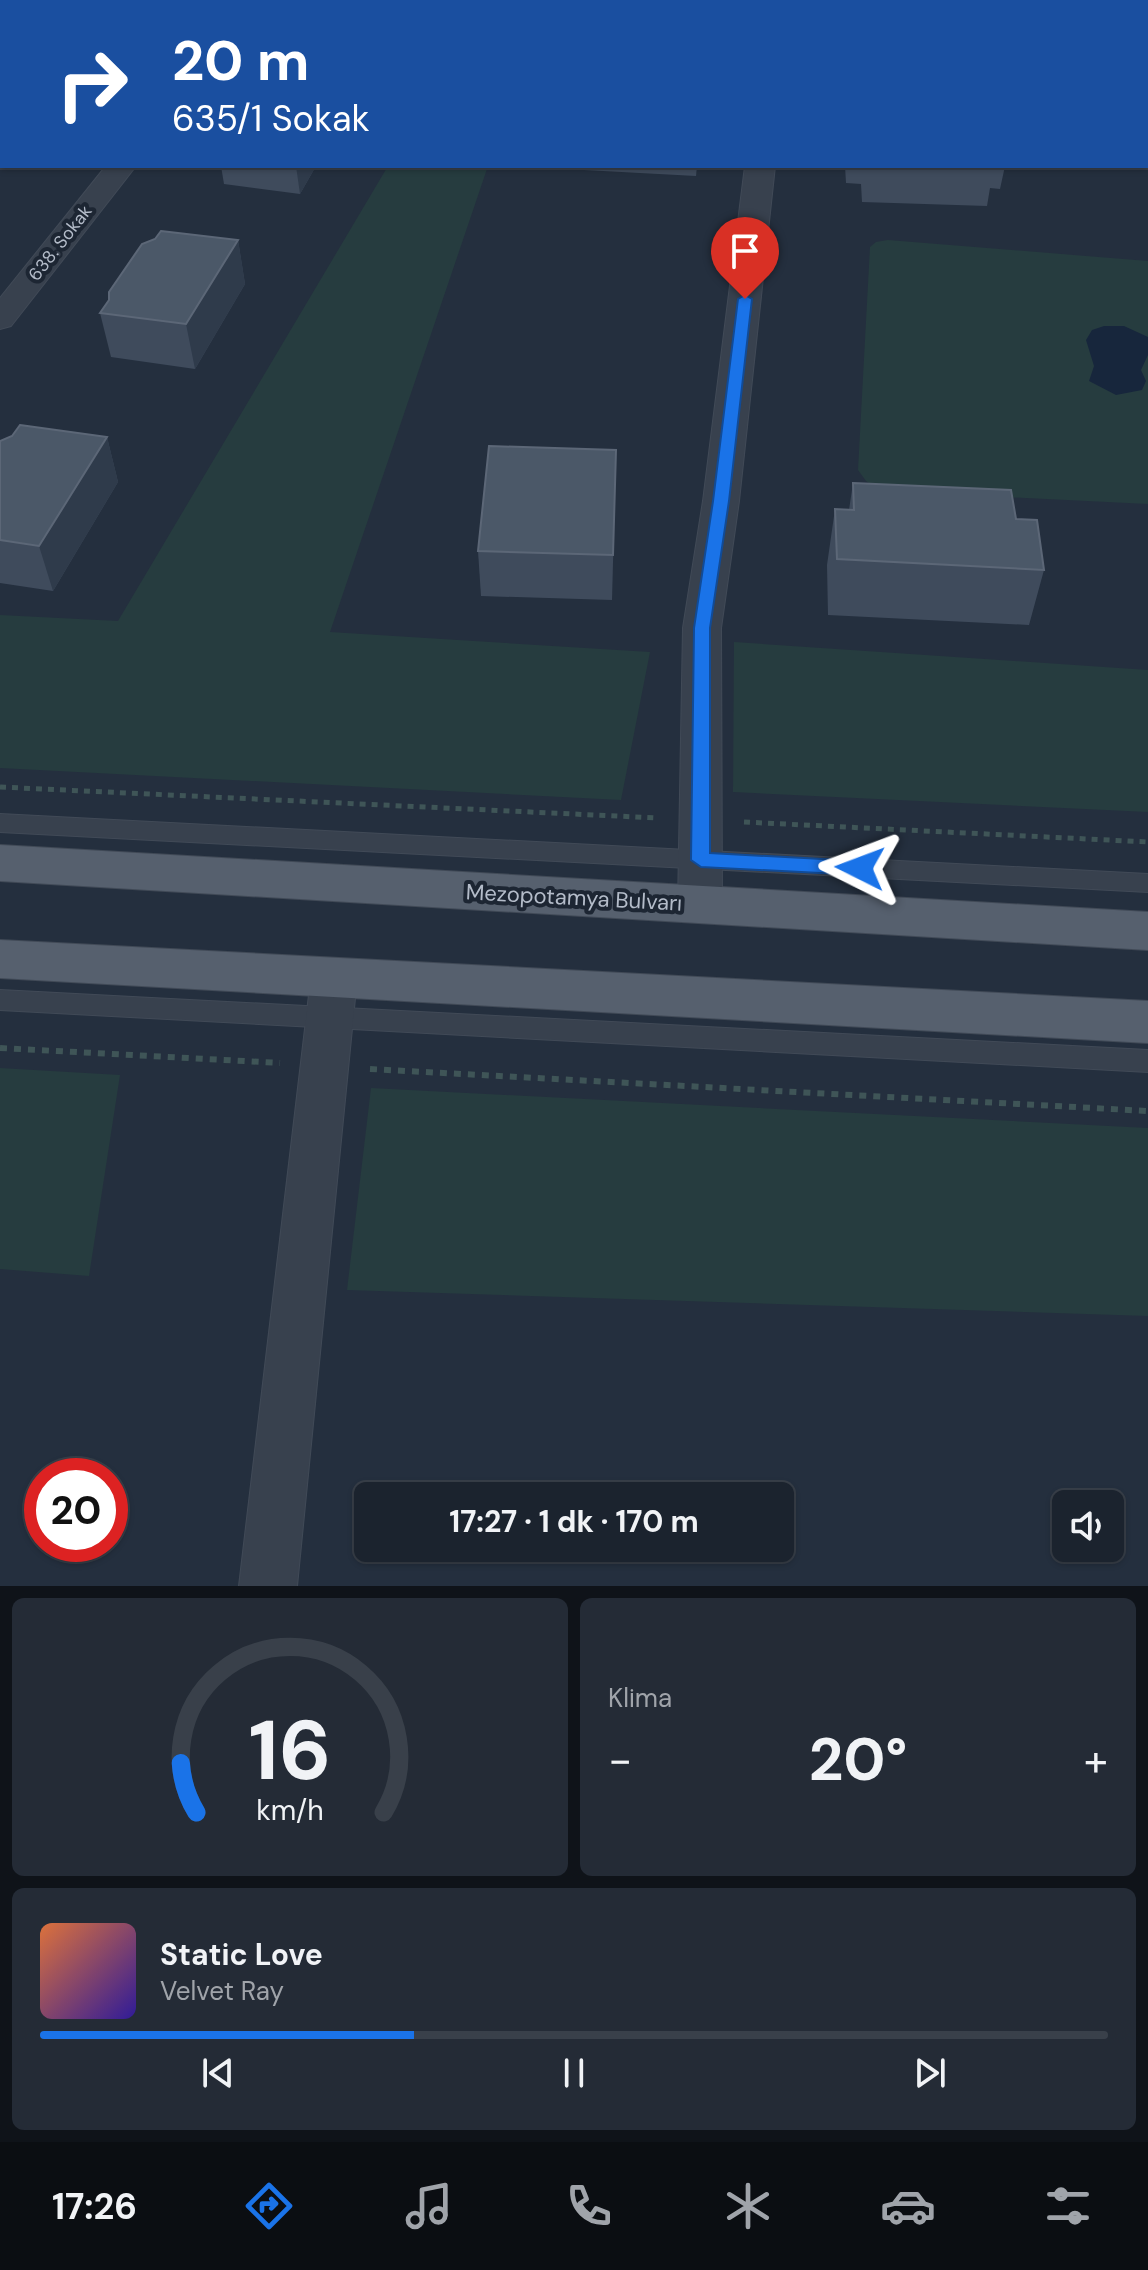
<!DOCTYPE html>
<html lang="tr">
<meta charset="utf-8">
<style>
body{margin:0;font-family:"DM Sans",sans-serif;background:#242b36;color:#f1f3f6;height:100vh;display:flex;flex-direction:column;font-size:30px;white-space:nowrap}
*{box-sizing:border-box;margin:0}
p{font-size:26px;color:#a0a4aa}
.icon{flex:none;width:44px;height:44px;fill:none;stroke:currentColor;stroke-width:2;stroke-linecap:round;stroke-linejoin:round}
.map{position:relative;height:1586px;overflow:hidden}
.details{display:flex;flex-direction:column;gap:12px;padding:12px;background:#0f1319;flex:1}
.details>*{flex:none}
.guide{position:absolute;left:0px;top:0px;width:1148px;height:168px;box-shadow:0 2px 6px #0004,0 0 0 2px #39404a;background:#1a4fa0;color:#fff;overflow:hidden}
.fabs{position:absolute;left:1052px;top:1490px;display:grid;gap:16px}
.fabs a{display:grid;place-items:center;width:72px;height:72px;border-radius:12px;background:#1b232e;box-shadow:0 2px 6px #0004,0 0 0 2px #39404a;font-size:40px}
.speed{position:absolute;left:24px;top:1458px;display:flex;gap:16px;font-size:40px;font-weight:700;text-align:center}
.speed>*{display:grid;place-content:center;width:104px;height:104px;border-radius:50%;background:#1b232e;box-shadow:0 2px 6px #0004,0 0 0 2px #39404a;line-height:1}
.speed .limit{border:12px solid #d22;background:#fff;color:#111}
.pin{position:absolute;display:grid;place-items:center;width:68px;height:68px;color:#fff;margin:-82px -34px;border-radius:50% 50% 50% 0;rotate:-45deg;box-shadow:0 0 8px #0007}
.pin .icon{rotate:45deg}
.me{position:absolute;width:88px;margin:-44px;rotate:273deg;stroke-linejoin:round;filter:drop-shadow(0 0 6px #0008)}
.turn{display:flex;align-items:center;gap:28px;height:168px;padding:0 40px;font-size:36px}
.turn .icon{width:104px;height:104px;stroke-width:2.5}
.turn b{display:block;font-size:56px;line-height:68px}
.big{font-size:60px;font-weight:700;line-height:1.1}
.details .card{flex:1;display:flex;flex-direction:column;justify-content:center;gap:12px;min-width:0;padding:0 28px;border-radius:12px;background:#242b36}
.details .dial{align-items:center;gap:0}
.dial svg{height:208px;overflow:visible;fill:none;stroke:#39404a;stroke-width:7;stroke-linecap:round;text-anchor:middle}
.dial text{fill:#f1f3f6;stroke:none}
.song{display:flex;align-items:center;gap:24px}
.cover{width:96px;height:96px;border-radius:12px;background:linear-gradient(135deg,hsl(20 70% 55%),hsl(250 70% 35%))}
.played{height:8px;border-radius:4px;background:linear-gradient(90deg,#1a73e8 35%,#39404a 35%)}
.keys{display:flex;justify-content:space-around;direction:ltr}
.heat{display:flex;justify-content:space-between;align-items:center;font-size:44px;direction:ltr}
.details .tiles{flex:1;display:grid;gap:12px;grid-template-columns:1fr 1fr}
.card:last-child{grid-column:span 2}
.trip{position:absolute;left:354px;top:1482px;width:440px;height:80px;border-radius:12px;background:#1b232e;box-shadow:0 2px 6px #0004,0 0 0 2px #39404a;font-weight:700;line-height:80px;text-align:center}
.tabs{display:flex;height:128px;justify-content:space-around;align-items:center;background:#0b0e12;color:#a0a4aa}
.tabs .icon{width:56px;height:56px}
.tabs .current{color:#1a73e8}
.tabs b{font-size:36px;color:#f1f3f6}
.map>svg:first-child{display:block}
.green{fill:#263c3f}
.water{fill:#17263c}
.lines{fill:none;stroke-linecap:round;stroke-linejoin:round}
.lane-casing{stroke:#414a57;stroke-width:2}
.street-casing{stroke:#414a57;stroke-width:2}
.primary-casing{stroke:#414a57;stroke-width:2}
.path-far1{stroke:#3f5557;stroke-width:5;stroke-dasharray:6 6;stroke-linecap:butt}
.path{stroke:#3f5557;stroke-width:6;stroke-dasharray:7 7;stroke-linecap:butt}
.lane{fill:#38414e;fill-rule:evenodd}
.street{fill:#38414e;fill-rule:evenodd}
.primary{fill:#56606e;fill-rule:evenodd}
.wall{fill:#3f4b5c}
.shaded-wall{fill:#2f3b4b}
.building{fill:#4b5868;stroke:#5c6777;stroke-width:2}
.route{fill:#1a73e8;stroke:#114b97;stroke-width:2}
.labels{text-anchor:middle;stroke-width:8;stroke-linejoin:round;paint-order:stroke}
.far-street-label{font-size:18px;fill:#b4bcc9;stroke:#1d2633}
.street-label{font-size:22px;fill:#b4bcc9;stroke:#1d2633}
</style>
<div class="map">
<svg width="1148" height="1586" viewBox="0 0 1148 1586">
<rect width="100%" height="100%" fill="#242f3e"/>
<!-- green -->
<g class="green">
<polygon points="388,166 488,166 330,632 650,652 621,800 0,768 0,615 118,621"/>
<polygon points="888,240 1148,261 1148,504 880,491 866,481 858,470 870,247 876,242"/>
<polygon points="734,642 1148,670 1148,812 733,792"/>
<polygon points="0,1068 120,1075 89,1276 0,1269"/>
<polygon points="371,1088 1148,1128 1148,1316 347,1290"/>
</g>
<!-- water -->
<polygon class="water" points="1104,326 1124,326 1148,337 1148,355 1141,370 1146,381 1142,390 1116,395 1089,381 1094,366 1086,340 1092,330"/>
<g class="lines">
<defs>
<g id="lane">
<polygon points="0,814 1148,874 1148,892 0,832"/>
<polygon points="0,990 1148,1050 1148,1072 0,1010"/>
</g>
<g id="street">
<polygon points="239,0 266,0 238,2"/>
<rect x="0" y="34" width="2" height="16"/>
<rect x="1146" y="117" width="2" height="17"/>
<polygon points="106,166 136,166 11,326 0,329 0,298"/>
<polygon points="745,166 775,166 739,501 721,628 722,905 716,917 700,923 684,917 678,905 683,628 703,501"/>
<polygon points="334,959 350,965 357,978 297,1586 239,1586 311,978 318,965"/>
</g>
<g id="primary">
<polygon points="0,845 1148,912 1148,950 0,881"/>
<polygon points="0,940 1148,1001 1148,1043 0,978"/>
</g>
</defs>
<!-- lane casing -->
<use href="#lane" class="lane-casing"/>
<!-- street casing -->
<use href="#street" class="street-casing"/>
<!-- primary casing -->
<use href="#primary" class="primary-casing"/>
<!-- path-far1 -->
<g class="path-far1">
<polyline points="0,787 658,818"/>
<polyline points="744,822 1148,842"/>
</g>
<!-- path -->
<g class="path">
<polyline points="0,1048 280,1063"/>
<polyline points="370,1069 1148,1111"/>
</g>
<!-- lane -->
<use href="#lane" class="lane"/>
<!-- street -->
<use href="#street" class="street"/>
<!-- primary -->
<use href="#primary" class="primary"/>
</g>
<!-- wall -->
<g class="wall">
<polygon points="603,0 713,0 712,2 603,2"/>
<rect x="0" y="52" width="2" height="91"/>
<polygon points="221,166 316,166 300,194 224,184"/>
<polygon points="584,166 697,166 696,176 584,170"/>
<polygon points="845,166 1005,166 1000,189 990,188 987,206 862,202 861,184 846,183"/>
<polygon points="155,239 238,240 245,284 195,369 111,357 100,313"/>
<polygon points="107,437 118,482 53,591 0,583 0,441"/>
<polygon points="616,450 612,600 481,596 478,551"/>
<polygon points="853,483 1016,519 1044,570 1029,625 828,615 827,565 835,509 849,510"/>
</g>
<!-- shaded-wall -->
<g class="shaded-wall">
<polygon points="296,166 316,166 300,194"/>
<polygon points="238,240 245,284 195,369 186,324"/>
<polygon points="107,437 118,482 53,591 39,546"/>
</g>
<!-- building -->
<g class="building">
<polygon points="684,0 710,0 710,2"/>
<rect x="907" y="0" width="108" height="2"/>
<rect x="0" y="52" width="2" height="50"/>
<polygon points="161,231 238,240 186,324 100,313 109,300 109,292 142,244 155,239"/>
<polygon points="20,425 107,437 39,546 0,540 0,441 12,436"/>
<polygon points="489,446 616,450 613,555 478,551"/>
<polygon points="853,483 1011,490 1016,519 1037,520 1044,570 837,559 835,509 854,510"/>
</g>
<!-- route -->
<polygon class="route" points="745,295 752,299 729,501 710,628 710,853 860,861 867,863 870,868 867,873 860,875 701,867 691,860 694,628 713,501 738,299"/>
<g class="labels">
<!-- far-street labels -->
<g class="far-street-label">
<text transform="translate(60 243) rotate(-52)" y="6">638. Sokak</text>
</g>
<!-- street labels -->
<g class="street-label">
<text transform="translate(574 897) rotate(3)" y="8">Mezopotamya Bulvarı</text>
</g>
</g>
</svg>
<div class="fabs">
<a><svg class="icon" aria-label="sound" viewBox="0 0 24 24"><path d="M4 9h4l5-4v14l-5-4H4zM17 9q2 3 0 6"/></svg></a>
</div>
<div class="speed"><div class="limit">20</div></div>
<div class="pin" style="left:745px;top:299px;background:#d93025"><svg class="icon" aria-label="arrive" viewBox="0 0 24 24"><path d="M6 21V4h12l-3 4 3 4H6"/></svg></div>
<svg class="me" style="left:860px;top:868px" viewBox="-20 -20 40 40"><path d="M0-17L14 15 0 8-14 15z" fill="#1a73e8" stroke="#fff" stroke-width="4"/></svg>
<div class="trip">17:27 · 1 dk · 170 m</div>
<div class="guide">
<div class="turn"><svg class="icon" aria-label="right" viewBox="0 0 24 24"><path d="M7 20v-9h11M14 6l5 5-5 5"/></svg><div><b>20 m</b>635/1 Sokak</div></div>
</div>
</div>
<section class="details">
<div class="tiles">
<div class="card dial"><svg viewBox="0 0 100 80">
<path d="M14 69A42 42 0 1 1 86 69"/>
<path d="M14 69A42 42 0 0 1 8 50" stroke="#1a73e8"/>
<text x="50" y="56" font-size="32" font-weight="700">16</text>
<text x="50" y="72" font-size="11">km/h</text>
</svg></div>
<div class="card"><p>Klima</p>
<div class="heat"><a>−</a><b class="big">20°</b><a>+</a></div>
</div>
<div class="card">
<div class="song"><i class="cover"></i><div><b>Static Love</b><p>Velvet Ray</p></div></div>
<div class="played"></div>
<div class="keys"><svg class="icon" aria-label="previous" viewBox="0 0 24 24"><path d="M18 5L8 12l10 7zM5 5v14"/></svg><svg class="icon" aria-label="pause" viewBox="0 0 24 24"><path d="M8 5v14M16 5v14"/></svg><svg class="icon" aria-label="next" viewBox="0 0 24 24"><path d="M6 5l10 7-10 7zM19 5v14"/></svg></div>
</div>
</div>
</section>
<nav class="tabs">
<b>17:26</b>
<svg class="icon current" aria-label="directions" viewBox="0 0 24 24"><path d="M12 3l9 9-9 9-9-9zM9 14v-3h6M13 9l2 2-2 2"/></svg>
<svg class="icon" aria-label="music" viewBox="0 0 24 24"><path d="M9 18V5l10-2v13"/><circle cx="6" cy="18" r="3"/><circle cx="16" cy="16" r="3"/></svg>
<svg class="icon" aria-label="phone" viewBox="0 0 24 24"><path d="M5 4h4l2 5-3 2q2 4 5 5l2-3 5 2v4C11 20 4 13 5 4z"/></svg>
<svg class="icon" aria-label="climate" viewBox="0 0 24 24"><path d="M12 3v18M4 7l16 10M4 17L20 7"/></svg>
<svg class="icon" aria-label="car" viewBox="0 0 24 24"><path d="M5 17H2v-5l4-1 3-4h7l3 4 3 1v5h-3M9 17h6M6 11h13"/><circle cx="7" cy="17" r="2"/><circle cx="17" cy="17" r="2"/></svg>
<svg class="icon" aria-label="filters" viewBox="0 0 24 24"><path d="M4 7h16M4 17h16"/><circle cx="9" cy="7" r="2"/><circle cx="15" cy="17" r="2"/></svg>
</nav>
